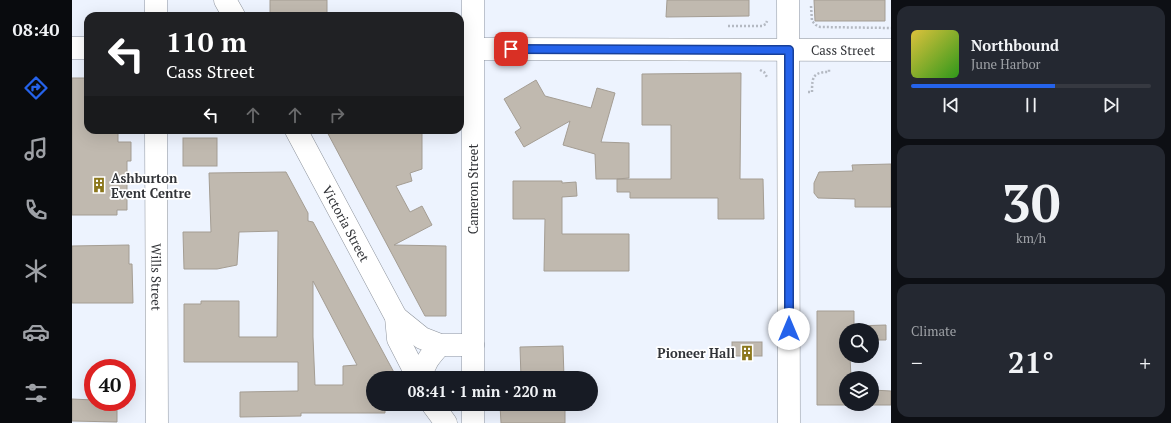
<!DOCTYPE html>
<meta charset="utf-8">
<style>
body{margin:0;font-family:"PT Serif",serif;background:#242831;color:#f1f3f6;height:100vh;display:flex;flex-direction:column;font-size:15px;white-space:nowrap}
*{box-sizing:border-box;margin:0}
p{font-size:13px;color:#9ea1a6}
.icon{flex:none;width:22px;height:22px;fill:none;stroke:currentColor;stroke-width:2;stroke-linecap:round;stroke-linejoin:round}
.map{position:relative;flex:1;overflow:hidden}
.side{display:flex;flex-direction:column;gap:6px;padding:6px;background:#0d0f14;width:280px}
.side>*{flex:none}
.guide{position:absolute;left:12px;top:12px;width:380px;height:122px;border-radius:12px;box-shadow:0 4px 16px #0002;background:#202124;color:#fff;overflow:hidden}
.buttons{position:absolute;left:767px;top:323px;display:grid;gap:8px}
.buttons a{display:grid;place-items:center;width:40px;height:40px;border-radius:50%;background:#171b24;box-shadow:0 4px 16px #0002;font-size:20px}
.speed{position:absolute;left:12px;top:359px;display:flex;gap:8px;font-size:20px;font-weight:700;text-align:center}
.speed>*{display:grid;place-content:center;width:52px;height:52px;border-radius:50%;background:#171b24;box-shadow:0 4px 16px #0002;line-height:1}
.speed .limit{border:6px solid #d22;background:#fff;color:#111}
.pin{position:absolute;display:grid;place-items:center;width:34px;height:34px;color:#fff;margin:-17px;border-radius:8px;box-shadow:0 2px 6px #0006}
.me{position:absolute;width:44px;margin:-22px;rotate:0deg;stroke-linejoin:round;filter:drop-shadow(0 0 3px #0008)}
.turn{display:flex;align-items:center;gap:14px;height:84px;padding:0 16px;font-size:18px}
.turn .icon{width:52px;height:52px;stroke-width:2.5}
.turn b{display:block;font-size:28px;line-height:34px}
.lanes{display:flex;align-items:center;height:38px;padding:0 16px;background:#0003;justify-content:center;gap:20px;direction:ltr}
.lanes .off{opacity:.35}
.big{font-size:30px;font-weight:700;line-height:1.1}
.side .widget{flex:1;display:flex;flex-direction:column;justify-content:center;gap:6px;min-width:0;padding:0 14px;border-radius:12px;background:#242831}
.side .dial{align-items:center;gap:0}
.dial b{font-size:52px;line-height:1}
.song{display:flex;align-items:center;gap:12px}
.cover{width:48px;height:48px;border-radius:6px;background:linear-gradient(135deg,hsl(50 70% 55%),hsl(110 70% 35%))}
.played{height:4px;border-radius:2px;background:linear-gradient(90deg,#2563eb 60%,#363941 60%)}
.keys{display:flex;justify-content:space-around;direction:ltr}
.heat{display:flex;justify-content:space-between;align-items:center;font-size:22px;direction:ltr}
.trip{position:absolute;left:294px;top:371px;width:232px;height:40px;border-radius:20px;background:#171b24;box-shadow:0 4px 16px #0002;font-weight:700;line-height:40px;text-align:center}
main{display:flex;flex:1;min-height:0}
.tab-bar{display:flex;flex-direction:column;width:72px;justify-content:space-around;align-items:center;background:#090b0e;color:#9ea1a6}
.tab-bar .icon{width:28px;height:28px}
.tab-bar .selected{color:#2563eb}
.tab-bar b{font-size:18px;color:#f1f3f6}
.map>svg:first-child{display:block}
.building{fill:#c0b9af;stroke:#a49d93;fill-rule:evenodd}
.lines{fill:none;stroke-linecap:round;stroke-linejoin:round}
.minor-casing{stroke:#8e949d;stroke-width:23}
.path{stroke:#b4b9c2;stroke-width:2.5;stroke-dasharray:2 2;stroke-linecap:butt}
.minor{stroke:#fff;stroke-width:22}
.route-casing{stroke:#184099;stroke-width:10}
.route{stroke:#2563eb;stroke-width:7}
.labels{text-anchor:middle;stroke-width:3.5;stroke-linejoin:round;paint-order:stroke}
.street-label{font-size:13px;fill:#323438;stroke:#fff}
.poi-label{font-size:13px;font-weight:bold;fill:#323438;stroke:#fff;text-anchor:start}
</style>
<main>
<nav class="tab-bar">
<b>08:40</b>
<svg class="icon selected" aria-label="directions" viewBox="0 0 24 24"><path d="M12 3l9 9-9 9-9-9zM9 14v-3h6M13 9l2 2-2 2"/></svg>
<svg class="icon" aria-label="music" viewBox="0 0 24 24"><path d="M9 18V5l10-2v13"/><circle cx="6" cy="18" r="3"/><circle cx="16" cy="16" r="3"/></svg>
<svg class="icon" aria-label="phone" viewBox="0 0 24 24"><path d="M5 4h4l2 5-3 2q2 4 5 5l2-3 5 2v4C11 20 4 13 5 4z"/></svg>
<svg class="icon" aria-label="climate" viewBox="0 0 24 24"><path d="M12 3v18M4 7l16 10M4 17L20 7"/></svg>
<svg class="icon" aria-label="car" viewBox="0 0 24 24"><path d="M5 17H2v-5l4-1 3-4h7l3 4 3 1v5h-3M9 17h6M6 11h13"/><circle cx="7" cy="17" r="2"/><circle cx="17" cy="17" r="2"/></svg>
<svg class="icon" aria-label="filters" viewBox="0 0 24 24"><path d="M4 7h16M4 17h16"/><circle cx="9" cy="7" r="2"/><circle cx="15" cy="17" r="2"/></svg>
</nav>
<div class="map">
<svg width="819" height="423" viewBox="0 0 819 423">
<rect width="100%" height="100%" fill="#edf3fe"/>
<!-- building -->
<g class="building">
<rect x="198" y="0" width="57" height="16"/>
<polygon points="595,0 677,0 677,16 594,17"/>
<polygon points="742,0 813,0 813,21 743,21"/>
<polygon points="669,73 668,179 691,179 692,219 646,219 646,198 558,198 558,192 545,192 545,179 524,179 523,154 491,145 498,121 452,147 443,132 449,128 432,99 464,80 473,96 519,108 525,88 543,93 529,142 557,143 557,178 545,179 599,179 599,125 570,125 570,74"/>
<polygon points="0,78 16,78 16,130 46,130 46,142 59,142 59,161 55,161 55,210 45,210 45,215 0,215"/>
<polygon points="254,130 350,130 350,169 338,173 340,181 324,186 338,212 350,206 360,225 322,245 374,246 374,316 353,316"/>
<rect x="111" y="138" width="34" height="28"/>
<polygon points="819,164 819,207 783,207 783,199 746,198 742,193 742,183 747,172 781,171 780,165"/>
<path d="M214,172l22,41v8l5,1 84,156h-24v26h28v1l-16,-1v9h-84v3l-61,1v-25l58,-1v-29h-114v-58h17v-3h38v36h38l1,-106 -39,1 -2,33 -20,4h-33l-1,-37h28l-2,-59zM241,281l44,84 -14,1v19h-28l-2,-48z"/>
<polygon points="441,181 490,181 490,183 504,182 505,196 490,197 490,234 557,234 557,271 472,271 473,219 441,219"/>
<polygon points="57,245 57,264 60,264 61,303 0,303 0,246"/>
<polygon points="745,311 782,311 782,326 814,325 814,340 800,340 800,330 774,330 774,356 778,356 779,378 774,378 774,404 800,404 800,390 819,391 819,405 745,405"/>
<rect x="660" y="342" width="30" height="14"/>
<polygon points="491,346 492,378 449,378 448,347"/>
<polygon points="0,399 21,400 21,402 45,402 45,422 0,421"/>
<polygon points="450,404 493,404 493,423 429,423 428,405 450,405"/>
</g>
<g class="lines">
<defs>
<g id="minor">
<polyline points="84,0 84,16"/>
<polyline points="153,0 162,16"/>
<polyline points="401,0 401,378"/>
<polyline points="716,0 717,423"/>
<polyline points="0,48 16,48"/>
<path id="s1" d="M388,49l431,1"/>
<path id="s2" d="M84,130l1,293"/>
<path id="s3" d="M224,130l100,187 2,22 20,39"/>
<polyline points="324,317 350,338 368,345 401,345"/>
<path d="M349,378c3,-15 9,-22 19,-33"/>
<polyline points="360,404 374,423"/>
<polyline points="401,404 401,423"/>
</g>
</defs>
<!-- minor casing -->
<use href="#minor" class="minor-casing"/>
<!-- path -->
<g class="path">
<polyline points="739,6 740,21 744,25 748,27 819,28"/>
<polyline points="656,26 690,26 694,24 695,21"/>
<polyline points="688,70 692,72 695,77"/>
<path d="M736,92h4c0,-15 1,-20 17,-20v-4"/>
</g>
<!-- minor -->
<use href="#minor" class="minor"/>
</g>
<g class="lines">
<defs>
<polyline id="route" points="439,49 717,50 717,329"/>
</defs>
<!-- route casing -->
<use href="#route" class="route-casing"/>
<!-- route -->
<use href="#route" class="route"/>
</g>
<!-- icons -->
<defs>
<symbol id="building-bare" viewBox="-9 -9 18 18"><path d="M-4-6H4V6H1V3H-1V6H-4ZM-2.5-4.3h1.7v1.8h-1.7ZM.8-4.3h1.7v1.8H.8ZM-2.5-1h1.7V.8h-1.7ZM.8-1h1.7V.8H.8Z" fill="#8b771b" stroke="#fff" stroke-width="2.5" paint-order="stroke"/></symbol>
</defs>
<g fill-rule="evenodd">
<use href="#building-bare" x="16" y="174" width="22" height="22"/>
<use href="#building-bare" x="664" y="342" width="22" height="22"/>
</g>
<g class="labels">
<!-- street labels -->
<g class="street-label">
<text dy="5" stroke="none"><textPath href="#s1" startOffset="383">Cass Street</textPath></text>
<text transform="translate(401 189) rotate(-90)" y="5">Cameron Street</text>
<text dy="5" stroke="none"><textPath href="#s3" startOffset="106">Victoria Street</textPath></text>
<text dy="5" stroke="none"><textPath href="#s2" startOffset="147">Wills Street</textPath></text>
</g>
<!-- poi labels -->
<g class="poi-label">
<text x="39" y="183">Ashburton<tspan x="39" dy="15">Event Centre</tspan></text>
<text x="663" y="358" text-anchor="end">Pioneer Hall</text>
</g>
</g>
</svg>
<div class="buttons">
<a><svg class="icon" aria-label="search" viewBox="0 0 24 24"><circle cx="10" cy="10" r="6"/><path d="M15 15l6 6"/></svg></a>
<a><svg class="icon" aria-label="layers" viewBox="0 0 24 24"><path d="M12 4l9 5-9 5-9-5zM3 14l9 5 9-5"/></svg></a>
</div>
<div class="speed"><div class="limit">40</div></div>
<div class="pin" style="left:439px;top:49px;background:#d93025"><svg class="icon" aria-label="arrive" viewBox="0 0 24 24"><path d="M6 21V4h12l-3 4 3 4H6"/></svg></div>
<svg class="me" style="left:717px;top:329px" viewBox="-20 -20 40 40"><circle r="19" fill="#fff"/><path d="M0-13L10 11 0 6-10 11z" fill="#2563eb"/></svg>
<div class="trip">08:41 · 1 min · 220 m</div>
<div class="guide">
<div class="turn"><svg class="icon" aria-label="left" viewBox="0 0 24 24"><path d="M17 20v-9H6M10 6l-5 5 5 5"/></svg><div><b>110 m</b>Cass Street</div></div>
<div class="lanes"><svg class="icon" aria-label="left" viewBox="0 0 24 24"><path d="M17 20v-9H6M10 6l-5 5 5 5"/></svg><svg class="icon off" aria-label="ahead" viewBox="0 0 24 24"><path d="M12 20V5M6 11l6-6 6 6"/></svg><svg class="icon off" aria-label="ahead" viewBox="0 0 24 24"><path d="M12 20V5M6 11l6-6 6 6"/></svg><svg class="icon off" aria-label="right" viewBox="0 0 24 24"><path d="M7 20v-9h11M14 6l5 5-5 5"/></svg></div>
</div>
</div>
<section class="side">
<div class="widget">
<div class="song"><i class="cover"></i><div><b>Northbound</b><p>June Harbor</p></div></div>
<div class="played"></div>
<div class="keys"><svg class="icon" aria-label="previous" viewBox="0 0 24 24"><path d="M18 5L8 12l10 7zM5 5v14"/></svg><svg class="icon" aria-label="pause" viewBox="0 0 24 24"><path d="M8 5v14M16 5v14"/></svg><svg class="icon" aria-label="next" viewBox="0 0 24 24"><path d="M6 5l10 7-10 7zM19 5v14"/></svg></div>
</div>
<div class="widget dial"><b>30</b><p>km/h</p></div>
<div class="widget"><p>Climate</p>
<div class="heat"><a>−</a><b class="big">21°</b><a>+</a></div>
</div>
</section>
</main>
